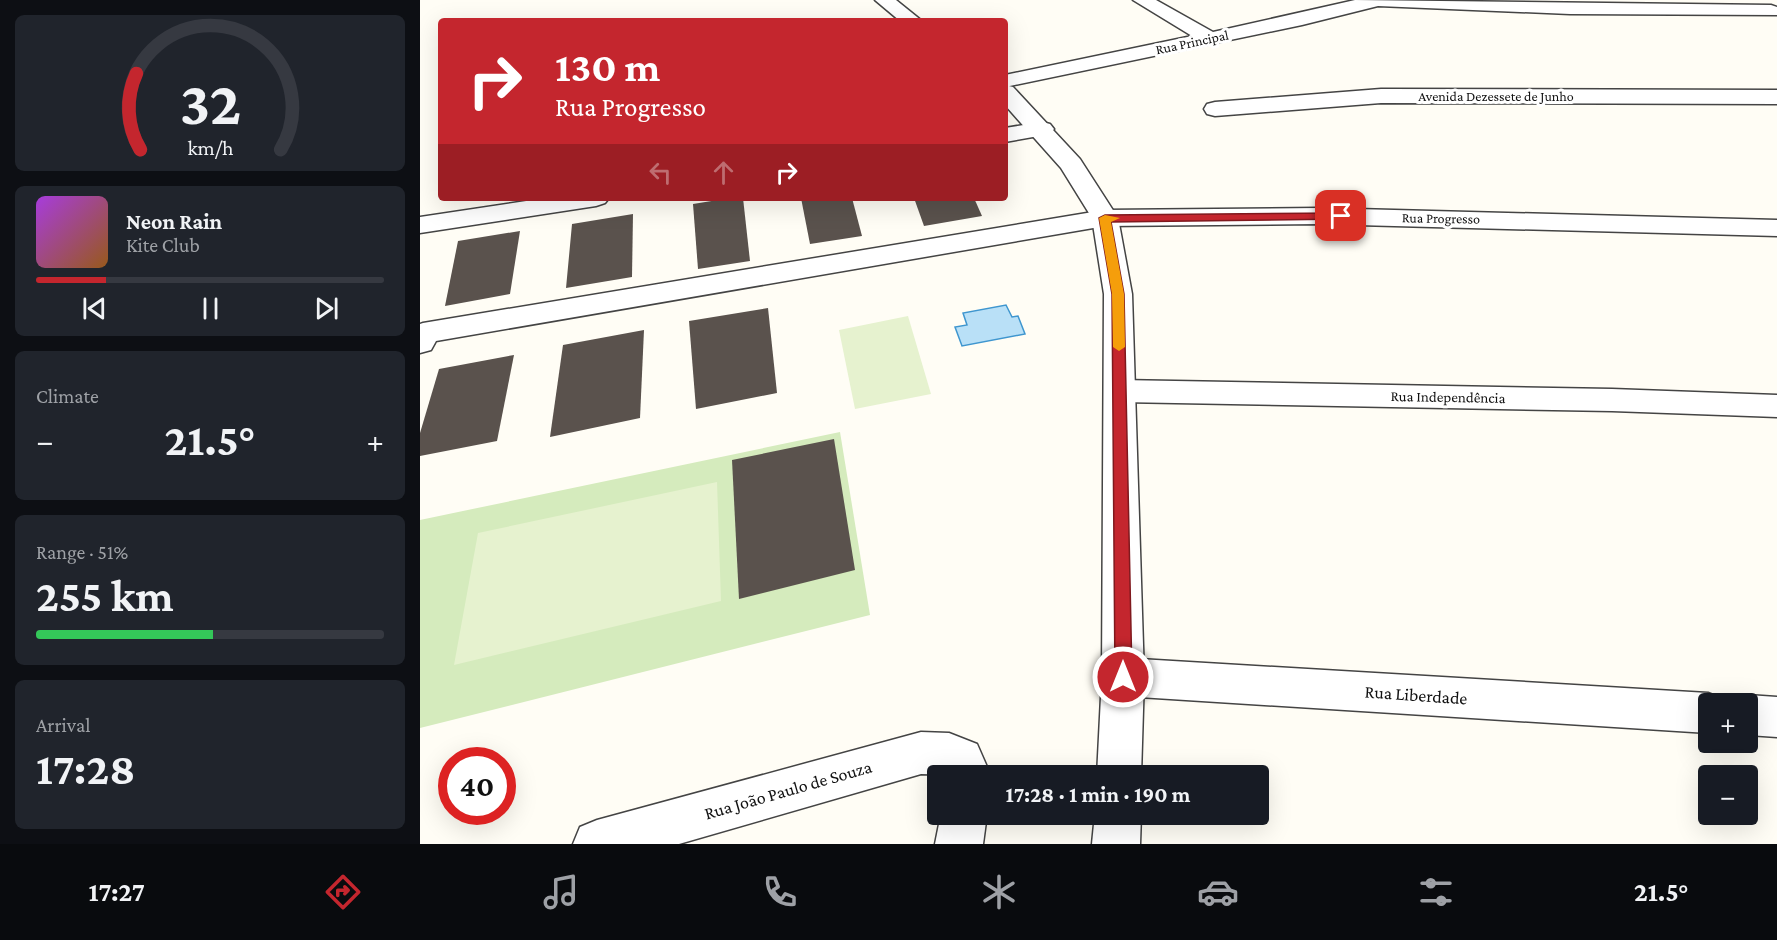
<!DOCTYPE html>
<meta charset="utf-8">
<style>
body{margin:0;font-family:"Crimson Pro",serif;background:#20242c;color:#f1f3f6;height:100vh;display:flex;flex-direction:column;font-size:22px;white-space:nowrap}
*{box-sizing:border-box;margin:0}
p{font-size:20px;color:#9ea1a6}
.icon{flex:none;width:33px;height:33px;fill:none;stroke:currentColor;stroke-width:2;stroke-linecap:round;stroke-linejoin:round}
.map{position:relative;flex:1;overflow:hidden}
.details{display:flex;flex-direction:column;gap:15px;padding:15px;background:#0d0f14;width:420px}
.details>*{flex:none}
.hud{position:absolute;left:18px;top:18px;width:570px;height:183px;border-radius:6px;box-shadow:0 6px 24px #0002;background:#c4262e;color:#fff;overflow:hidden}
.controls{position:absolute;left:1278px;top:693px;display:grid;gap:12px}
.controls a{display:grid;place-items:center;width:60px;height:60px;border-radius:6px;background:#171b24;box-shadow:0 6px 24px #0002;font-size:30px}
.speed{position:absolute;left:18px;top:747px;display:flex;gap:12px;font-size:30px;font-weight:700;text-align:center}
.speed>*{display:grid;place-content:center;width:78px;height:78px;border-radius:50%;background:#171b24;box-shadow:0 6px 24px #0002;line-height:1}
.speed .limit{border:9px solid #d22;background:#fff;color:#111}
.pin{position:absolute;display:grid;place-items:center;width:51px;height:51px;color:#fff;margin:-26px;border-radius:12px;box-shadow:0 3px 9px #0006}
.me{position:absolute;width:66px;margin:-33px;rotate:0deg;stroke-linejoin:round;filter:drop-shadow(0 0 4px #0008)}
.turn{display:flex;align-items:center;gap:21px;height:126px;padding:0 18px;font-size:27px}
.turn .icon{width:78px;height:78px;stroke-width:2.5}
.turn b{display:block;font-size:42px;line-height:51px}
.lanes{display:flex;align-items:center;height:57px;padding:0 18px;background:#0003;justify-content:center;gap:30px;direction:ltr}
.lanes .off{opacity:.35}
.big{font-size:45px;font-weight:700;line-height:1.1}
.details .widget{flex:1;display:flex;flex-direction:column;justify-content:center;gap:9px;min-width:0;padding:0 21px;border-radius:9px;background:#20242c}
.details .dial{align-items:center;gap:0}
.dial svg{height:156px;overflow:visible;fill:none;stroke:#363941;stroke-width:7;stroke-linecap:round;text-anchor:middle}
.dial text{fill:#f1f3f6;stroke:none}
.song{display:flex;align-items:center;gap:18px}
.cover{width:72px;height:72px;border-radius:9px;background:linear-gradient(135deg,hsl(280 70% 55%),hsl(30 70% 35%))}
.played{height:6px;border-radius:3px;background:linear-gradient(90deg,#c4262e 20%,#363941 20%)}
.keys{display:flex;justify-content:space-around;direction:ltr}
.heat{display:flex;justify-content:space-between;align-items:center;font-size:33px;direction:ltr}
.charge{height:9px;border-radius:4px;background:linear-gradient(90deg,#34c759 51%,#363941 0)}
.trip{position:absolute;left:507px;top:765px;width:342px;height:60px;border-radius:6px;background:#171b24;box-shadow:0 6px 24px #0002;font-weight:700;line-height:60px;text-align:center}
.dock{display:flex;height:96px;justify-content:space-around;align-items:center;background:#090b0e;color:#9ea1a6}
.dock .icon{width:42px;height:42px}
.dock .selected{color:#c4262e}
.dock b{font-size:27px;color:#f1f3f6}
main{display:flex;flex:1;min-height:0}
.map>svg:first-child{display:block}
.green{fill:#d5ebbd}
.pitch{fill:#e6f2cf}
.water{fill:#b9e0f7;stroke:#3f96cf;stroke-width:1.5}
.building{fill:#5a524d}
.lines{fill:none;stroke-linecap:round;stroke-linejoin:round}
.minor-casing{stroke:#444;stroke-width:3}
.tertiary-casing{stroke:#444;stroke-width:3}
.minor{fill:#fff;fill-rule:evenodd}
.tertiary{fill:#fff;fill-rule:evenodd}
.route{fill:#c4262e;stroke:#7f191e;stroke-width:1.5}
.slow{fill:#f59e0b}
.labels{text-anchor:middle;stroke-width:6;stroke-linejoin:round;paint-order:stroke}
.far-street-label{font-size:14px;fill:#111;stroke:#fff}
.street-label{font-size:15px;fill:#111;stroke:#fff}
.near-street-label{font-size:18px;fill:#111;stroke:#fff}
</style>
<main>
<section class="details">
<div class="widget dial"><svg viewBox="0 0 100 80">
<path d="M14 69A42 42 0 1 1 86 69"/>
<path d="M14 69A42 42 0 0 1 12 30" stroke="#c4262e"/>
<text x="50" y="56" font-size="32" font-weight="700">32</text>
<text x="50" y="72" font-size="11">km/h</text>
</svg></div>
<div class="widget">
<div class="song"><i class="cover"></i><div><b>Neon Rain</b><p>Kite Club</p></div></div>
<div class="played"></div>
<div class="keys"><svg class="icon" aria-label="previous" viewBox="0 0 24 24"><path d="M18 5L8 12l10 7zM5 5v14"/></svg><svg class="icon" aria-label="pause" viewBox="0 0 24 24"><path d="M8 5v14M16 5v14"/></svg><svg class="icon" aria-label="next" viewBox="0 0 24 24"><path d="M6 5l10 7-10 7zM19 5v14"/></svg></div>
</div>
<div class="widget"><p>Climate</p>
<div class="heat"><a>−</a><b class="big">21.5°</b><a>+</a></div>
</div>
<div class="widget"><p>Range · 51%</p><b class="big">255 km</b><div class="charge"></div></div>
<div class="widget"><p>Arrival</p><b class="big">17:28</b></div>
</section>
<div class="map">
<svg width="1357" height="844" viewBox="0 0 1357 844">
<rect width="100%" height="100%" fill="#fffdf5"/>
<!-- green -->
<polygon class="green" points="420,432 450,615 0,728 0,520"/>
<!-- pitch -->
<g class="pitch">
<polygon points="488,316 511,394 435,409 419,330"/>
<polygon points="297,482 301,601 34,665 58,533"/>
</g>
<!-- water -->
<polygon class="water" points="586,305 592,317 598,316 605,334 542,346 535,327 547,325 543,313"/>
<!-- building -->
<g class="building">
<polygon points="310,198 323,198 330,261 278,269 273,204"/>
<polygon points="381,198 432,198 442,236 390,244"/>
<polygon points="494,198 554,198 562,216 504,226"/>
<polygon points="213,214 212,277 146,288 152,224"/>
<polygon points="100,231 90,294 25,306 38,241"/>
<polygon points="348,308 357,393 276,409 269,321"/>
<polygon points="224,330 220,418 130,437 143,345"/>
<polygon points="94,355 77,441 0,456 0,433 19,369"/>
<polygon points="414,439 435,570 319,599 312,460"/>
</g>
<g class="lines">
<defs>
<g id="minor">
<polygon points="713,0 736,0 793,32 935,0 1351,5 1357,7 1357,15 1150,14 958,6 882,25 585,87 585,75 772,36"/>
<polygon points="961,89 1357,90 1357,104 961,103 795,116 787,114 784,109 787,104 795,102"/>
<polygon points="622,122 630,124 634,129 630,134 585,142 585,128"/>
<polygon points="126,198 189,198 185,203 176,206 0,233 0,217"/>
<polygon points="899,208 1357,220 1357,236 899,224 685,226 16,341 11,350 0,353 0,324 3,323 685,210"/>
<polygon points="700,380 1192,389 1357,395 1357,417 1192,411 700,402 689,399 684,391 689,383"/>
<polygon points="703,658 1288,693 1303,699 1305,704 1288,704 1288,733 703,696 688,690 682,677 688,664"/>
<polygon points="1328,695 1357,697 1357,737 1328,735 1328,704 1312,704"/>
<polygon points="501,732 529,733 557,744 571,776 501,774 259,844 153,844 160,827 177,820"/>
<polygon points="521,814 567,814 563,844 515,844"/>
</g>
<g id="tertiary">
<polygon points="455,0 476,0 502,21 480,21"/>
<polygon points="585,85 593,87 660,159 698,218 712,294 724,677 721,776 677,776 682,677 684,294 672,218 641,168 585,105"/>
<polygon points="675,814 721,814 720,844 672,844"/>
</g>
</defs>
<!-- minor casing -->
<use href="#minor" class="minor-casing"/>
<!-- tertiary casing -->
<use href="#tertiary" class="tertiary-casing"/>
<!-- minor -->
<use href="#minor" class="minor"/>
<!-- tertiary -->
<use href="#tertiary" class="tertiary"/>
</g>
<!-- route -->
<polygon class="route" points="921,213 925,214 925,219 691,222 704,294 712,677 709,682 703,684 697,682 695,677 692,294 679,218 685,215"/>
<!-- slow -->
<polygon class="slow" points="685,215 700,218 691,222 704,294 705,347 699,351 693,347 692,294 679,218"/>
<g class="labels">
<!-- far-street labels -->
<g class="far-street-label">
<text transform="translate(772 42) rotate(-12)" y="5">Rua Principal</text>
<text x="1076" y="101">Avenida Dezessete de Junho</text>
<text transform="translate(1021 218) rotate(1)" y="5">Rua Progresso</text>
</g>
<!-- street labels -->
<g class="street-label">
<text transform="translate(1028 397) rotate(1)" y="5">Rua Independência</text>
</g>
<!-- near-street labels -->
<g class="near-street-label">
<text transform="translate(996 695) rotate(4)" y="6">Rua Liberdade</text>
<text transform="translate(368 790) rotate(-16)" y="6">Rua João Paulo de Souza</text>
</g>
</g>
</svg>
<div class="controls">
<a>+</a>
<a>−</a>
</div>
<div class="speed"><div class="limit">40</div></div>
<div class="pin" style="left:921px;top:216px;background:#d93025"><svg class="icon" aria-label="arrive" viewBox="0 0 24 24"><path d="M6 21V4h12l-3 4 3 4H6"/></svg></div>
<svg class="me" style="left:703px;top:677px" viewBox="-20 -20 40 40"><circle r="17" fill="#c4262e" stroke="#fff" stroke-width="3"/><path d="M0-11L8 9 0 5-8 9z" fill="#fff"/></svg>
<div class="trip">17:28 · 1 min · 190 m</div>
<div class="hud">
<div class="turn"><svg class="icon" aria-label="right" viewBox="0 0 24 24"><path d="M7 20v-9h11M14 6l5 5-5 5"/></svg><div><b>130 m</b>Rua Progresso</div></div>
<div class="lanes"><svg class="icon off" aria-label="left" viewBox="0 0 24 24"><path d="M17 20v-9H6M10 6l-5 5 5 5"/></svg><svg class="icon off" aria-label="ahead" viewBox="0 0 24 24"><path d="M12 20V5M6 11l6-6 6 6"/></svg><svg class="icon" aria-label="right" viewBox="0 0 24 24"><path d="M7 20v-9h11M14 6l5 5-5 5"/></svg></div>
</div>
</div>
</main>
<nav class="dock">
<b>17:27</b>
<svg class="icon selected" aria-label="directions" viewBox="0 0 24 24"><path d="M12 3l9 9-9 9-9-9zM9 14v-3h6M13 9l2 2-2 2"/></svg>
<svg class="icon" aria-label="music" viewBox="0 0 24 24"><path d="M9 18V5l10-2v13"/><circle cx="6" cy="18" r="3"/><circle cx="16" cy="16" r="3"/></svg>
<svg class="icon" aria-label="phone" viewBox="0 0 24 24"><path d="M5 4h4l2 5-3 2q2 4 5 5l2-3 5 2v4C11 20 4 13 5 4z"/></svg>
<svg class="icon" aria-label="climate" viewBox="0 0 24 24"><path d="M12 3v18M4 7l16 10M4 17L20 7"/></svg>
<svg class="icon" aria-label="car" viewBox="0 0 24 24"><path d="M5 17H2v-5l4-1 3-4h7l3 4 3 1v5h-3M9 17h6M6 11h13"/><circle cx="7" cy="17" r="2"/><circle cx="17" cy="17" r="2"/></svg>
<svg class="icon" aria-label="filters" viewBox="0 0 24 24"><path d="M4 7h16M4 17h16"/><circle cx="9" cy="7" r="2"/><circle cx="15" cy="17" r="2"/></svg>
<b>21.5°</b>
</nav>
